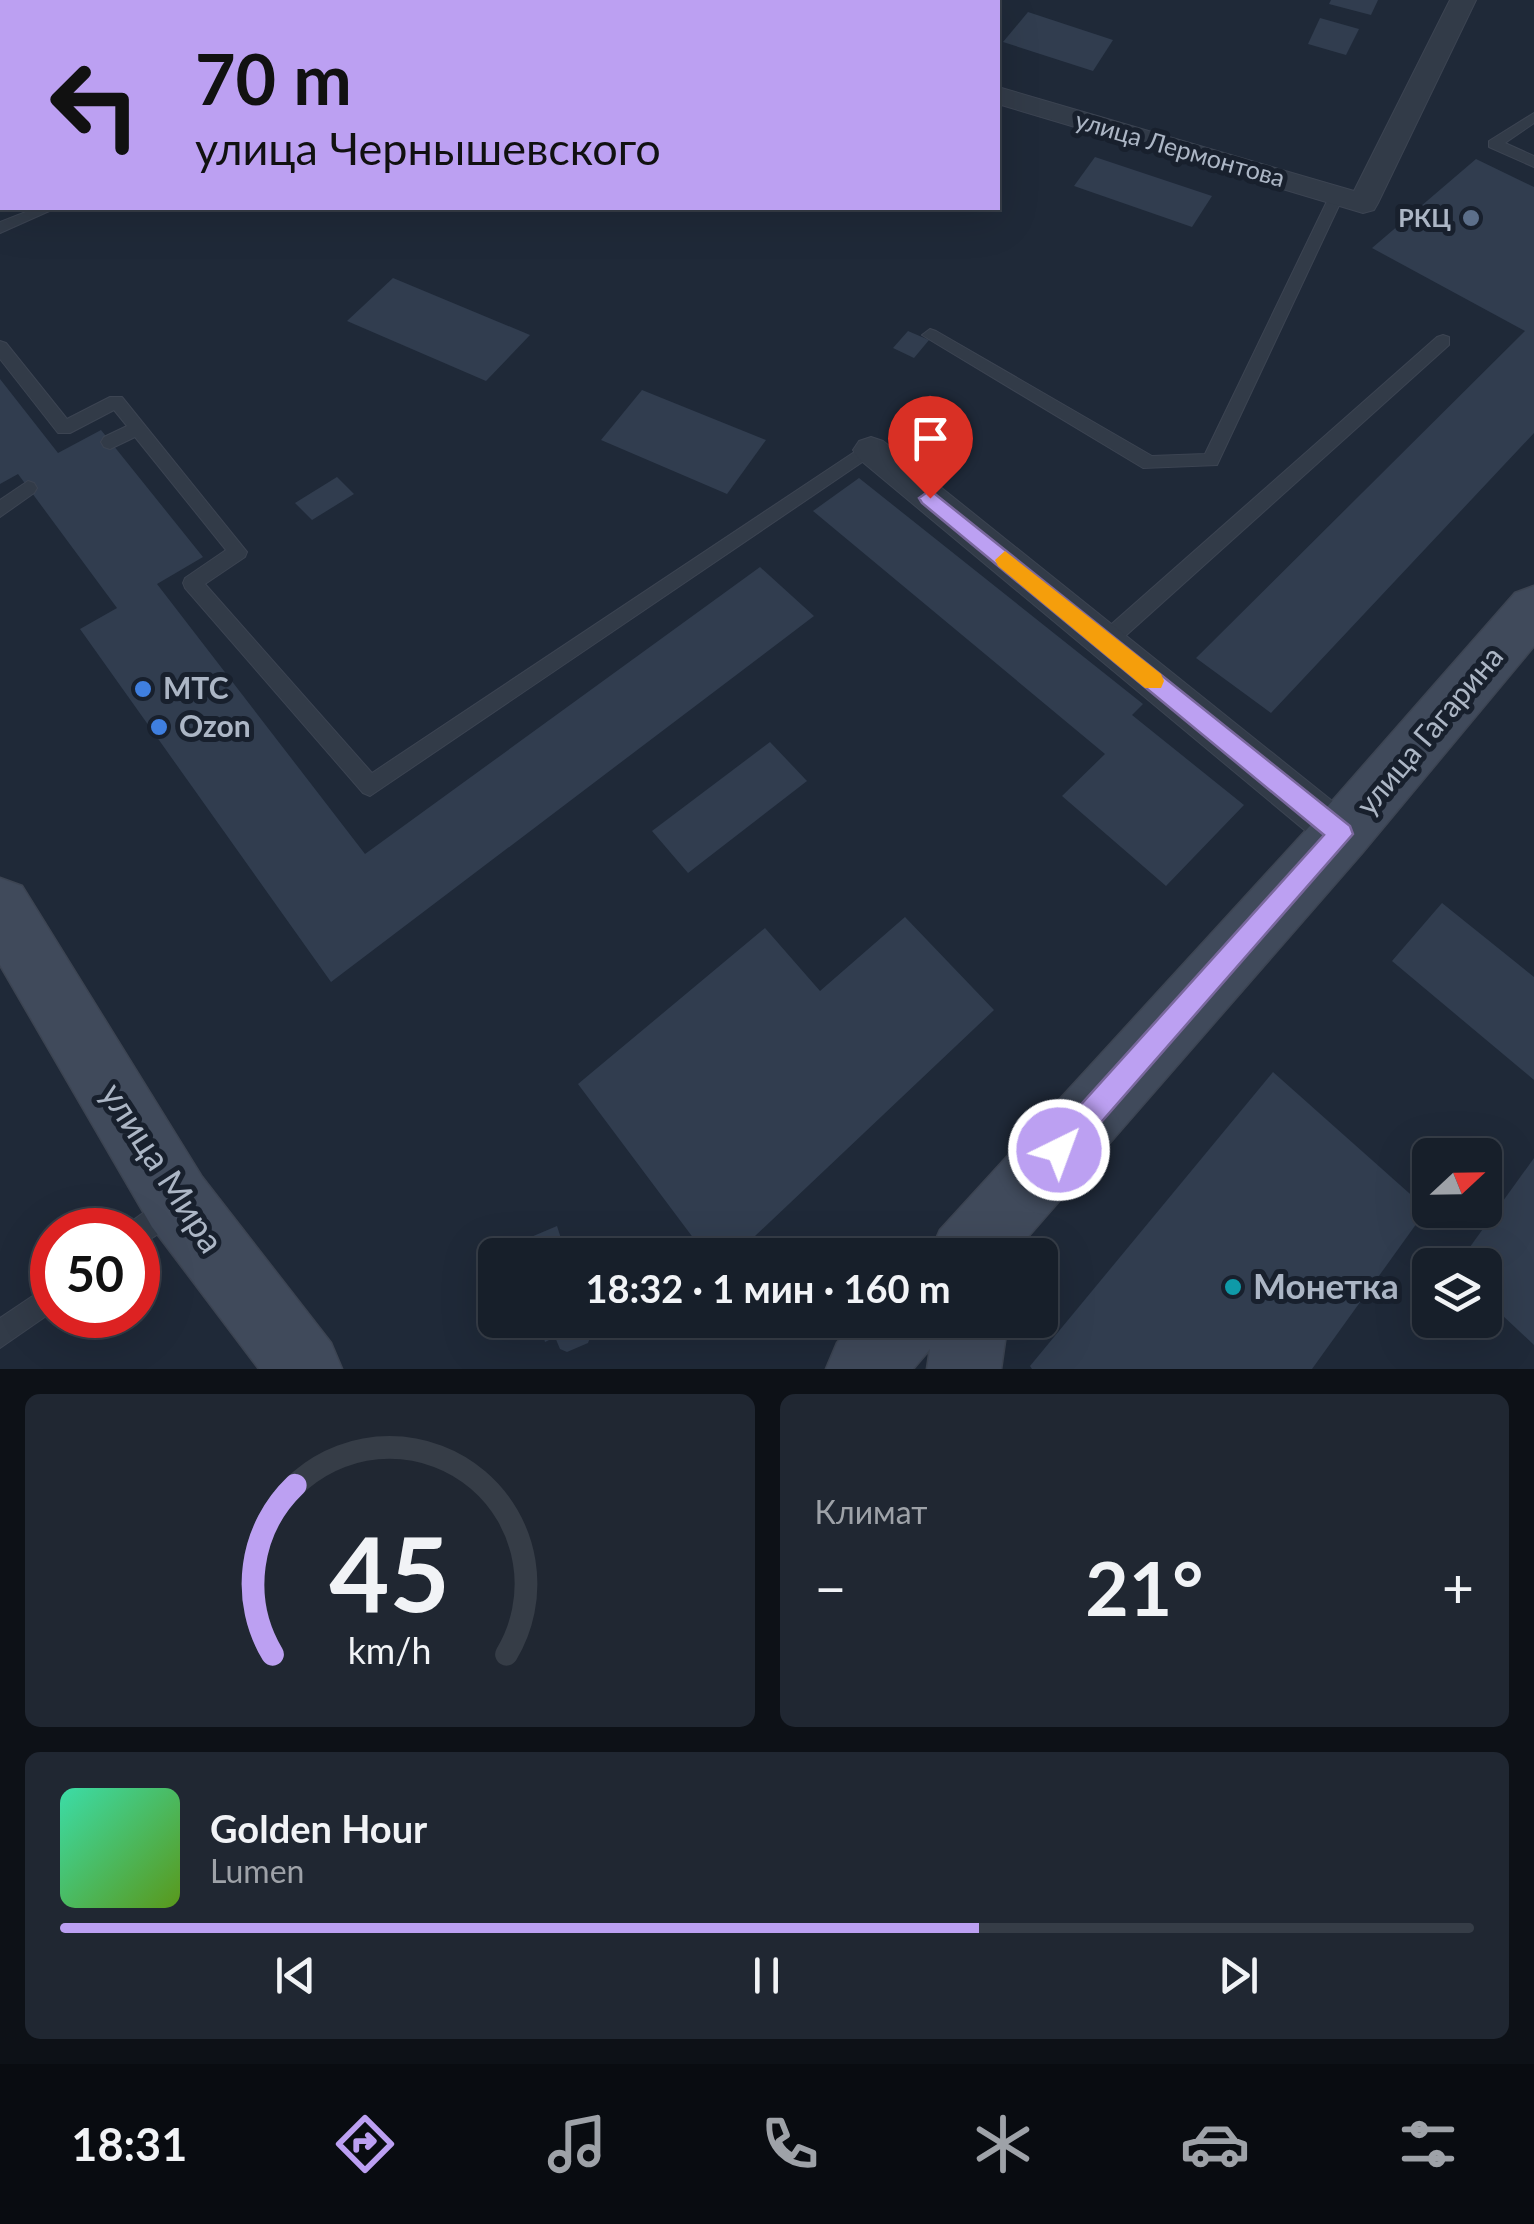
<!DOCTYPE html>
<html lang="ru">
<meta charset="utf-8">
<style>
body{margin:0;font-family:Lato,sans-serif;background:#202732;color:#f1f3f6;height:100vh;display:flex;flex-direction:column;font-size:38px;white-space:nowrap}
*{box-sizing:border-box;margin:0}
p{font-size:32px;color:#9ea2a8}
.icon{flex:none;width:55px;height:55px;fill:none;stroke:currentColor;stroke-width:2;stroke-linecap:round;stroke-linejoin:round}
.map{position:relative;height:1369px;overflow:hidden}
.drawer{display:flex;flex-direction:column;gap:25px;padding:25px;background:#0d1117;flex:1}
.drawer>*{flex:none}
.guide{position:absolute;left:0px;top:0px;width:1000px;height:210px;box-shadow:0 10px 40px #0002,0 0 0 2px #363d47;background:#bca0f2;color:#111;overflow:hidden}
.needle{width:65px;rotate:68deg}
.fabs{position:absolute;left:1412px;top:1138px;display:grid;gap:20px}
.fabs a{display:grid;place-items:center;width:90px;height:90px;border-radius:15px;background:#171f2a;box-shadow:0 10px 40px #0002,0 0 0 2px #363d47;font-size:50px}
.speed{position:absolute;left:30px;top:1208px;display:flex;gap:20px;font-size:50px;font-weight:700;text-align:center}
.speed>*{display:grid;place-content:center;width:130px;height:130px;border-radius:50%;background:#171f2a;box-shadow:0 10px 40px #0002,0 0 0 2px #363d47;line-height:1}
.speed .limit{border:15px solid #d22;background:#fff;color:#111}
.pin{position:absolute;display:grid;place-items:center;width:85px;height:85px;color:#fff;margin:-102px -42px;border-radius:50% 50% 50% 0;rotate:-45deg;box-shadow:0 0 10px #0007}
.pin .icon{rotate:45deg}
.me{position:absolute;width:110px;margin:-55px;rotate:42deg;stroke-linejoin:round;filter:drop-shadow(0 0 8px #0008)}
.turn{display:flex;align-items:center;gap:35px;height:210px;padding:0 30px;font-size:45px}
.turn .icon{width:130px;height:130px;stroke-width:2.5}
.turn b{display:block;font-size:70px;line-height:85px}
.big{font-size:75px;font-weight:700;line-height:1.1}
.drawer .card{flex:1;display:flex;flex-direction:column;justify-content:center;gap:15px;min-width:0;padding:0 35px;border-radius:15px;background:#202732}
.drawer .dial{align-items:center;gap:0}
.dial svg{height:260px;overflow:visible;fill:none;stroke:#363d47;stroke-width:7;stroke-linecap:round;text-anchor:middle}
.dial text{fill:#f1f3f6;stroke:none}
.song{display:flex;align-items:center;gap:30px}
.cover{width:120px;height:120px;border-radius:15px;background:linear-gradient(135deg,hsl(160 70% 55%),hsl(90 70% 35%))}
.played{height:10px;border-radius:5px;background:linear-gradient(90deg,#bca0f2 65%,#363d47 65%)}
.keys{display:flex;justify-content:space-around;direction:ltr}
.heat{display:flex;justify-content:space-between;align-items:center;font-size:55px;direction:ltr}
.drawer .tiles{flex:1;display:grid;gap:25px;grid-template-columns:1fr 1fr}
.card:last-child{grid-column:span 2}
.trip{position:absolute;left:478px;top:1238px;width:580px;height:100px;border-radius:15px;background:#171f2a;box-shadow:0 10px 40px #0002,0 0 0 2px #363d47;font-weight:700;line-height:100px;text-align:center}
.menu{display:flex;height:160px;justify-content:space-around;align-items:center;background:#090c11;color:#9ea2a8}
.menu .icon{width:70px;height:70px}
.menu .on{color:#bca0f2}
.menu b{font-size:45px;color:#f1f3f6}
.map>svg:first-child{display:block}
.building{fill:#313d4f}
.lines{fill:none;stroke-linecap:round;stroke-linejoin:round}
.service-casing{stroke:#3c4452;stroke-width:2}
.minor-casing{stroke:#3c4452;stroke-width:2}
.secondary-casing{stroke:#3c4452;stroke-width:3}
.service{fill:#323b48;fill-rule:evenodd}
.minor{fill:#323b48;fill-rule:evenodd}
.secondary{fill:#404a5b;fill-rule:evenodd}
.route{fill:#bca0f2;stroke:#7a689d;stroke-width:2.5}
.slow{fill:#f59e0b}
.service-dot{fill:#5c6f8a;stroke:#18202d;stroke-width:4}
.shop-dot{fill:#3f7fe0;stroke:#18202d;stroke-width:4}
.culture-dot{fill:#0f9aa8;stroke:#18202d;stroke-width:4}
.labels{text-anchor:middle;stroke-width:10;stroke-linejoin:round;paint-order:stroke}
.far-street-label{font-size:25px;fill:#acb6c5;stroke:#18202d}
.far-poi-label{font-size:25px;font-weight:bold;fill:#acb6c5;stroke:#18202d;text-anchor:end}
.poi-label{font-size:30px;font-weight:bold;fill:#acb6c5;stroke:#18202d;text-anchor:start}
.street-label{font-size:30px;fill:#acb6c5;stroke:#18202d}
.near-street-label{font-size:35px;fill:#acb6c5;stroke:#18202d}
.near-poi-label{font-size:35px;font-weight:bold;fill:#acb6c5;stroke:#18202d;text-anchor:start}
</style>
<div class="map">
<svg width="1534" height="1369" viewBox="0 0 1534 1369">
<rect width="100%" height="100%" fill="#1f2938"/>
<!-- building -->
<g class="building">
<polygon points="1331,0 1378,0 1371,15 1329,4"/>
<polygon points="1028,12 1113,40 1093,71 1003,42"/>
<polygon points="1320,18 1359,29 1346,55 1308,44"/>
<polygon points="1095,157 1212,196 1192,227 1074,186"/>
<polygon points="1476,159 1534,187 1534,433 1271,713 1196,658 1525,331 1372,248"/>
<polygon points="393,278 530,335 486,381 347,321"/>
<polygon points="908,331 929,340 914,358 893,348"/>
<polygon points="0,379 58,453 101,430 203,557 157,584 365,854 760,567 814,616 331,982 80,629 117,608 18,474 0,484"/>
<polygon points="642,390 766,440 727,494 601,440"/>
<polygon points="930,395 957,414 920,443 893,423"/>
<polygon points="337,477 354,494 312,520 295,503"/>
<polygon points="859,478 1143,704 1132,715 1244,805 1166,886 1062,796 1105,754 813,511"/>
<polygon points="770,742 807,781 688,873 652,831"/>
<polygon points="1442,903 1534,977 1534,1080 1392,961"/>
<polygon points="905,917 994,1010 735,1255 706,1255 578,1084 765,928 820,991"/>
<polygon points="1273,1072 1427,1209 1312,1369 1032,1369 1030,1366"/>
<polygon points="1534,1158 1534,1345 1485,1299 1485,1265 1457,1265"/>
<polygon points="557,1226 566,1254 575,1250 577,1255 536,1255 531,1237"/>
<polygon points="539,1320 589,1320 592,1332 588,1343 567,1352 560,1349 555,1337 545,1342"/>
</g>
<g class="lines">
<defs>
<g id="service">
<polygon points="1534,113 1534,123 1505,143 1534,156 1534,167 1489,147 1489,141"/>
<polygon points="1337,190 1344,195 1217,465 1143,468 922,335 930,329 936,331 1152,456 1205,454 1330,195"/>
<polygon points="36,208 56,208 0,233 0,222"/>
<polygon points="1443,335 1449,337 1449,345 1112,648 1098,648 1095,642 1098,636 1437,337"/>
<polygon points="0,341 6,343 67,419 110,397 122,397 247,552 245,557 205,584 372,773 865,445 871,443 880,450 370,796 363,793 185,588 183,583 185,578 226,550 135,437 110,449 104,447 101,442 104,437 127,426 114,410 70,433 58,433 0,359"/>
<polygon points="28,481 34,483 37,488 34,493 0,517 0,500"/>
<path d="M171,1193l9,4 4,9c-7,16 -30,33 -46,39v-15h-12l3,-7z"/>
<polygon points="52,1283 52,1312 0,1348 0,1318"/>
</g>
<g id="minor">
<polygon points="660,0 693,0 694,2 662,2"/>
<polygon points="1450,0 1476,0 1378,203 1374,210 1363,213 998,104 998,87 1354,191"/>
<polygon points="871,437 883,441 1356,820 1363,834 1356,848 1341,854 1326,848 859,459 853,450 859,441"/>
</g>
<g id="secondary">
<polygon points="1534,586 1534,646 1362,853 1012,1255 929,1255 940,1230 1320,815 1515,593"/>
<polygon points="0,878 22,886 202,1177 331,1343 342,1369 259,1369 152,1227 0,965"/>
<polygon points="857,1320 1008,1320 1001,1369 927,1369 930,1349 913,1369 826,1369 837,1343"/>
</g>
</defs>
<!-- service casing -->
<use href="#service" class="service-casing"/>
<!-- minor casing -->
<use href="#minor" class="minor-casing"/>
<!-- secondary casing -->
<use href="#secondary" class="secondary-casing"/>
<!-- service -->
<use href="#service" class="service"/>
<!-- minor -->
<use href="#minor" class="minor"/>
<!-- secondary -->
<use href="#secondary" class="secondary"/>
</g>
<!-- route -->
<polygon class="route" points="930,490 1350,826 1353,834 1069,1159 1059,1164 1049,1159 1045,1150 1049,1140 1324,835 922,503 919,498"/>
<!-- slow -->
<polygon class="slow" points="1005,551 1161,674 1164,681 1161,688 1145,688 998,566 995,560"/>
<!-- markers -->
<circle class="service-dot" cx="1471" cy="218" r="10"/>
<g class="shop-dot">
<circle cx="143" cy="689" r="10"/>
<circle cx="159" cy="727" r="10"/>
</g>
<circle class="culture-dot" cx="1233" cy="1287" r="10"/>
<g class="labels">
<!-- far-street labels -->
<g class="far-street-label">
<text transform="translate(1180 149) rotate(16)" y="9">улица Лермонтова</text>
</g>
<!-- far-poi labels -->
<g class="far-poi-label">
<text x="1451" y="227">РКЦ</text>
</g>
<!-- poi labels -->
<g class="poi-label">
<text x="163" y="699">МТС</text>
<text x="179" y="737">Ozon</text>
</g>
<!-- street labels -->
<g class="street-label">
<text transform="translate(1430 731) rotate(-50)" y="10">улица Гагарина</text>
</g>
<!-- near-street labels -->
<g class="near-street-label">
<text transform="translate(162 1168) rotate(57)" y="12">улица Мира</text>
</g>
<!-- near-poi labels -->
<g class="near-poi-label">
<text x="1253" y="1299">Монетка</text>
</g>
</g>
</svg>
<div class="fabs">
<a><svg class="needle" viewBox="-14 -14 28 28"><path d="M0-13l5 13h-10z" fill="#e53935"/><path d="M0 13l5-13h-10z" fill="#9ea2a8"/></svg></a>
<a><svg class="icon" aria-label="layers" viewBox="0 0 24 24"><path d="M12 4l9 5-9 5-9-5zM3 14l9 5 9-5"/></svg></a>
</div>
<div class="speed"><div class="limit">50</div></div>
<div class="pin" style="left:930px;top:498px;background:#d93025"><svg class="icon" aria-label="arrive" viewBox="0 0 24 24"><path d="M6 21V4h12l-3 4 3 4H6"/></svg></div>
<svg class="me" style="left:1059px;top:1150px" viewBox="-20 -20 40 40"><circle r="17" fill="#bca0f2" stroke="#fff" stroke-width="3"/><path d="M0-11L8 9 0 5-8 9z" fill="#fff"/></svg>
<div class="trip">18:32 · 1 мин · 160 m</div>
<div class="guide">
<div class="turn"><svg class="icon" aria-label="left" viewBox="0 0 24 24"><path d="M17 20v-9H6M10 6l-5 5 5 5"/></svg><div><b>70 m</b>улица Чернышевского</div></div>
</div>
</div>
<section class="drawer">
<div class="tiles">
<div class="card dial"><svg viewBox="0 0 100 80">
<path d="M14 69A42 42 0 1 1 86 69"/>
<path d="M14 69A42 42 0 0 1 21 17" stroke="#bca0f2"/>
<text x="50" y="56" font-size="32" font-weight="700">45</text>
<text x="50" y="72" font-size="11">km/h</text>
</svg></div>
<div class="card"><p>Климат</p>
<div class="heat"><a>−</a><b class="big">21°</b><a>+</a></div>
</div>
<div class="card">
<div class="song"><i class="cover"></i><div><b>Golden Hour</b><p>Lumen</p></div></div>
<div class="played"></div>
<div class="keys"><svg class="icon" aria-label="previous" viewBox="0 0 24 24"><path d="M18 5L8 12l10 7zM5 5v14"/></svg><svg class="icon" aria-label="pause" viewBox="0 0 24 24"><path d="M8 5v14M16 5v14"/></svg><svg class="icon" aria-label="next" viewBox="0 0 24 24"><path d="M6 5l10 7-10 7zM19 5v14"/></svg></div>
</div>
</div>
</section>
<nav class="menu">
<b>18:31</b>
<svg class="icon on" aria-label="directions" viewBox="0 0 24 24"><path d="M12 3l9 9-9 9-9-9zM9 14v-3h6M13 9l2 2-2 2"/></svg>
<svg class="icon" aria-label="music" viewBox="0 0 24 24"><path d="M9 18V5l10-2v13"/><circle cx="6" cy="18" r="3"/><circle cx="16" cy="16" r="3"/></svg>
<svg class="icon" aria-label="phone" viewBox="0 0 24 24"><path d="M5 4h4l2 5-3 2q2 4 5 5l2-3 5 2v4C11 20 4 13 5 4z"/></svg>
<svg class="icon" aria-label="climate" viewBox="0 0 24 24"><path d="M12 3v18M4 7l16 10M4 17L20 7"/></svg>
<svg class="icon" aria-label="car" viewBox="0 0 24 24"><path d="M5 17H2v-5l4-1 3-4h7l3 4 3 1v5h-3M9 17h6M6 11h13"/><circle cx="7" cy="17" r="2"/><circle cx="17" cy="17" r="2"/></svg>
<svg class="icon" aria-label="filters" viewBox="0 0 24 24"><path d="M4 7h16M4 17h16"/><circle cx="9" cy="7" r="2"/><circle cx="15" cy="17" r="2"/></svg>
</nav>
